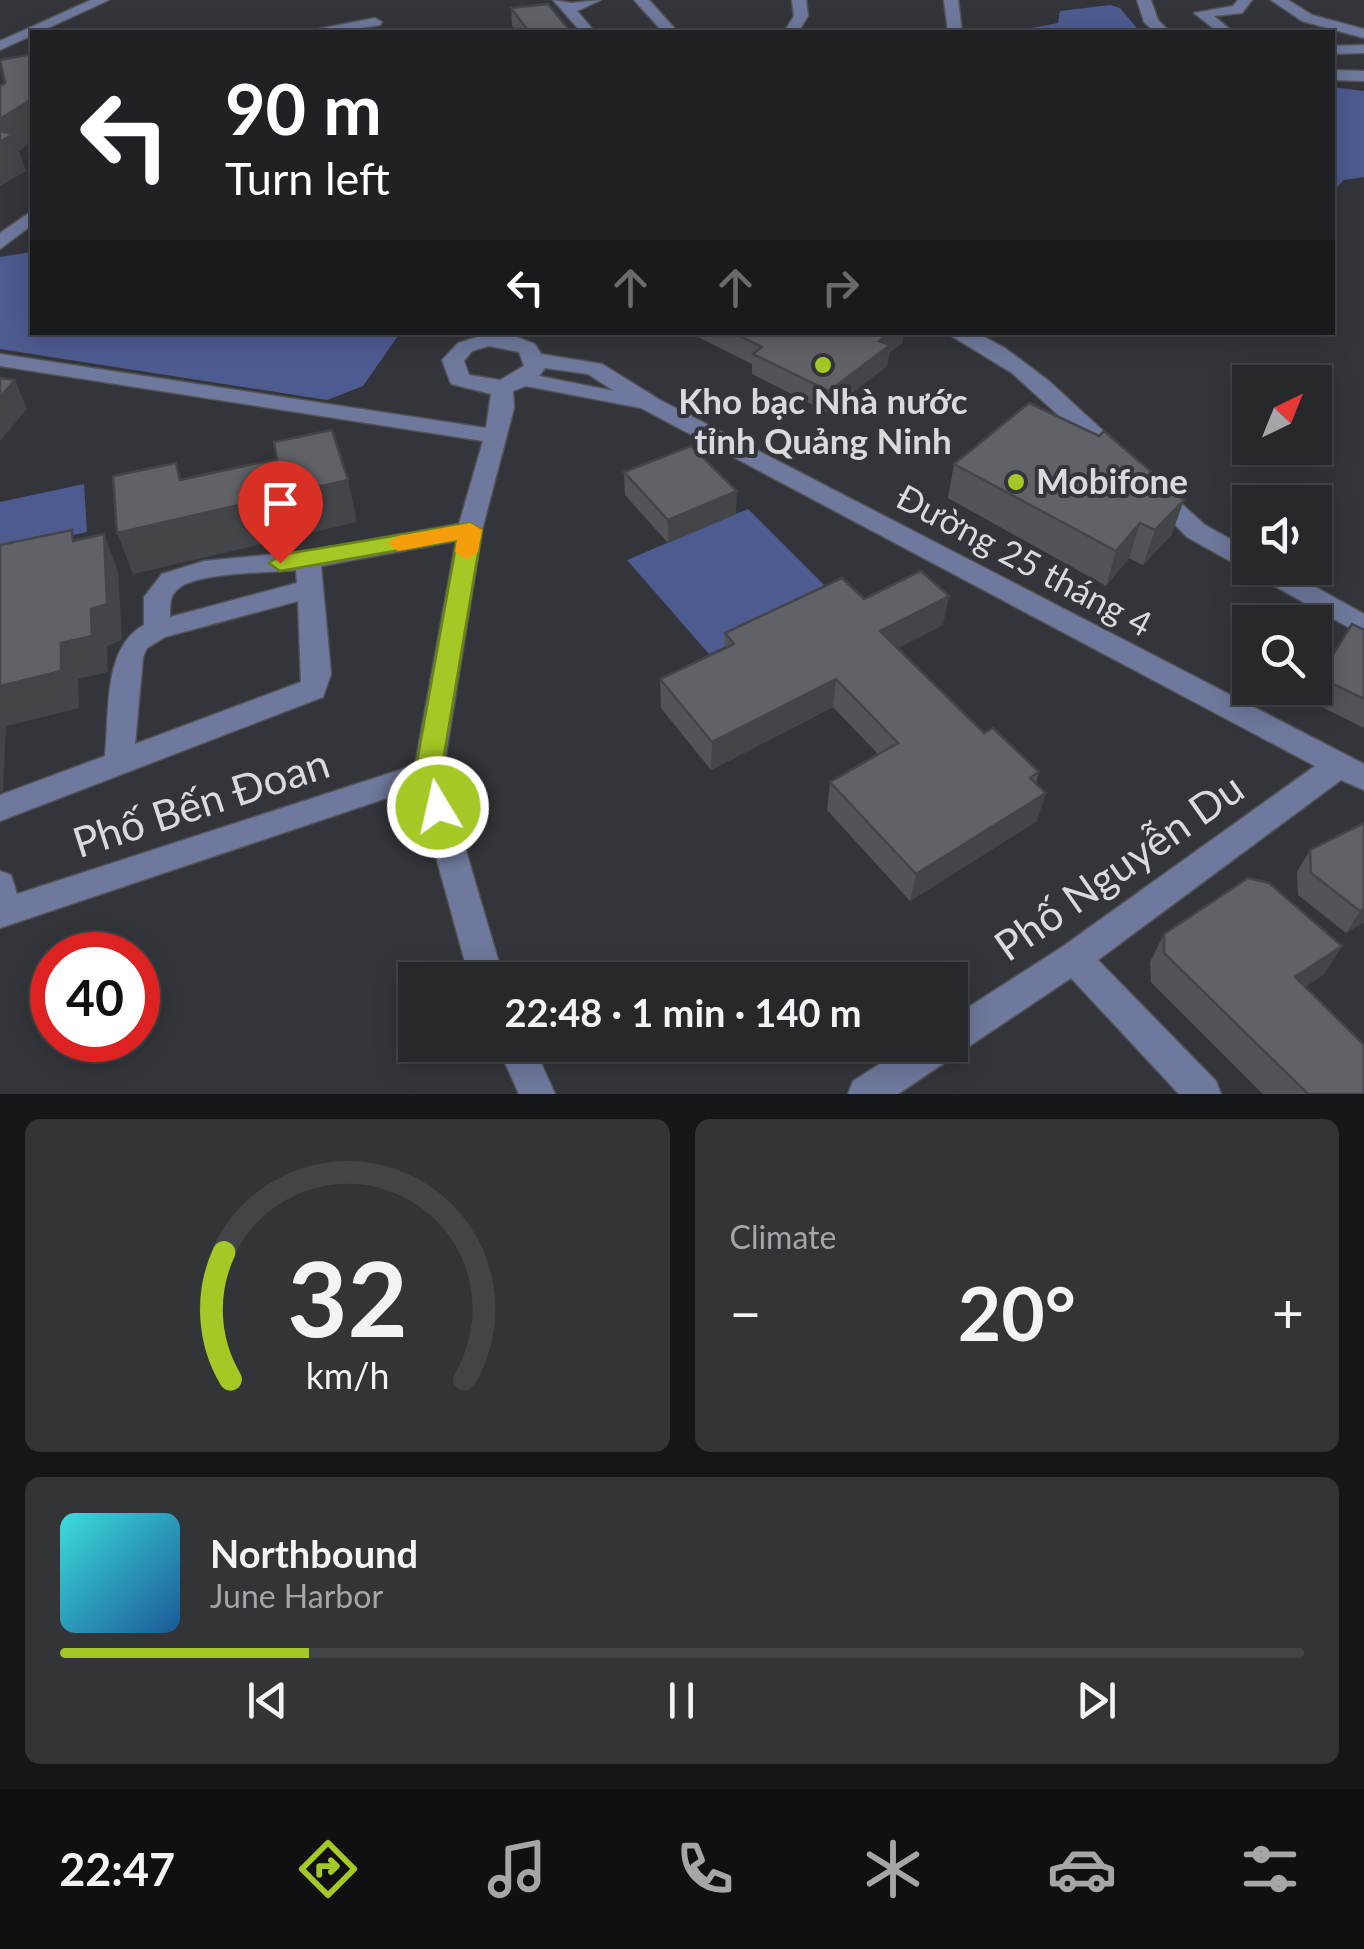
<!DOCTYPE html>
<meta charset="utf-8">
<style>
body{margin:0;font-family:Lato,sans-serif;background:#333438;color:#f1f3f6;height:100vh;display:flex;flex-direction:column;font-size:38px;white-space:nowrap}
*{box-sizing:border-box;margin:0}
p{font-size:32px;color:#a4a6a9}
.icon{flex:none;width:55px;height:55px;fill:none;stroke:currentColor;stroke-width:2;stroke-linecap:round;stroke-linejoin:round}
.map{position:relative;height:1094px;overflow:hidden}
.details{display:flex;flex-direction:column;gap:25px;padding:25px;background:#151618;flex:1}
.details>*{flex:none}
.guide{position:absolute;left:30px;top:30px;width:1305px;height:305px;border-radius:0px;box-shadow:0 5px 25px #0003,0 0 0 2px #434448;background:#202124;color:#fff;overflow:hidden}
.needle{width:65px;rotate:43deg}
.controls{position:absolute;left:1232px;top:365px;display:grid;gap:20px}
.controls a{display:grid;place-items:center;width:100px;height:100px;border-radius:0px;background:#27282c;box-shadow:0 5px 25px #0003,0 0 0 2px #434448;font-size:50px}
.speed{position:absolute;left:30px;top:932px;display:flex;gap:20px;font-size:50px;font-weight:700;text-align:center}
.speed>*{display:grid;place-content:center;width:130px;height:130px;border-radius:50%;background:#27282c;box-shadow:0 5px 25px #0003,0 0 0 2px #434448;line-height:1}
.speed .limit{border:15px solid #d22;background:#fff;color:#111}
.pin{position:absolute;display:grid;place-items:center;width:85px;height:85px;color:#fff;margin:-102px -42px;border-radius:50% 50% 50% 0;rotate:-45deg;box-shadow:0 0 10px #0007}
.pin .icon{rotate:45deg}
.me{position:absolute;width:110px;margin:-55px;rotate:351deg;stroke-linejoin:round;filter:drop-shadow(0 0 8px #0008)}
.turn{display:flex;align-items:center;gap:35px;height:210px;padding:0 30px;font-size:45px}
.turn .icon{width:130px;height:130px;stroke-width:2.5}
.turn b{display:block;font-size:70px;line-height:85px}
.lanes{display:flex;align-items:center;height:95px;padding:0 30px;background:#0003;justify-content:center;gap:50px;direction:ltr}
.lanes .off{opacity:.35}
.big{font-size:75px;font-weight:700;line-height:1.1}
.details .card{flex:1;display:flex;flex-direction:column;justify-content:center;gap:15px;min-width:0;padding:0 35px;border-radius:15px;background:#333438}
.details .dial{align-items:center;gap:0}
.dial svg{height:260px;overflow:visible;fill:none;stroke:#434448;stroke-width:7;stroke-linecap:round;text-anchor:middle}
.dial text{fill:#f1f3f6;stroke:none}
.song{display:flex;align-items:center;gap:30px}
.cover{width:120px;height:120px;border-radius:15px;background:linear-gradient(135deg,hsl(180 70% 55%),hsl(210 70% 35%))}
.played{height:10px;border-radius:5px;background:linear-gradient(90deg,#a4c825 20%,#434448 20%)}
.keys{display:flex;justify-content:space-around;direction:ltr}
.heat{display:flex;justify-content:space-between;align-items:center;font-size:55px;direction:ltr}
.details .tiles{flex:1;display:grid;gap:25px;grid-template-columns:1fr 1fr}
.card:last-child{grid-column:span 2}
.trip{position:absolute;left:398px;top:962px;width:570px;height:100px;border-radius:0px;background:#27282c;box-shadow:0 5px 25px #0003,0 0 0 2px #434448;font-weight:700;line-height:100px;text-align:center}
.dock{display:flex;height:160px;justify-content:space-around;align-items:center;background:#101012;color:#a4a6a9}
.dock .icon{width:70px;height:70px}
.dock .current{color:#a4c825}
.dock b{font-size:45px;color:#f1f3f6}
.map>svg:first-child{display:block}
.green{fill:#4e5b90}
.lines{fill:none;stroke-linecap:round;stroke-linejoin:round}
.minor-casing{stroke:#525357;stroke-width:3}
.minor{fill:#6f799d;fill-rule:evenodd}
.wall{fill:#535459}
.shaded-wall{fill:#434548}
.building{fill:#606267;stroke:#434548;stroke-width:2.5}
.route{fill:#a4c825;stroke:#6b8218;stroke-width:2.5}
.slow{fill:#f59e0b}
.poi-dot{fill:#a4c825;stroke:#34353a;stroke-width:4}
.labels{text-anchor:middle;stroke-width:8;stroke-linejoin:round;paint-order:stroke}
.poi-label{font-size:35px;font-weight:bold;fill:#d9dadc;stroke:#34353a}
.street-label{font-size:35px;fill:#d9dadc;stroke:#34353a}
.near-street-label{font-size:42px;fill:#d9dadc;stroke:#34353a}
</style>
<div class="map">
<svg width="1364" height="1094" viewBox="0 0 1364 1094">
<rect width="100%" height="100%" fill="#34353a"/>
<!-- green -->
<g class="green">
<polygon points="1110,5 1120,8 1140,32 1010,32 1058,23 1060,11"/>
<polygon points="1332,87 1364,91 1364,177 1344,180 1333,191"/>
<polygon points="32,252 32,332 400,333 363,386 327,400 0,349 0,257"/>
<polygon points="84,484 87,532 0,551 0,502"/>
<polygon points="748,509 834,595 709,654 627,560"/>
</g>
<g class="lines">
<defs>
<g id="minor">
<polygon points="91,0 109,0 0,50 0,41"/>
<polygon points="553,0 571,3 601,0 577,11 595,32 581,32"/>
<polygon points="634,0 649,0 678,32 663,32"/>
<polygon points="792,0 806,0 808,16 798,32 784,32 794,16"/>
<polygon points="944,0 958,0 962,32 948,32"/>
<polygon points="1137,0 1151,0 1158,20 1170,32 1155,32 1144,22"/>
<polygon points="1238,0 1252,0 1242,13 1214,16 1233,32 1218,32 1194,13 1233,6"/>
<polygon points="1271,0 1288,0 1312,15 1364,29 1364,38 1302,21"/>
<polygon points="375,18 382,22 380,25 335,32 303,32"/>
<polygon points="1364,45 1364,53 1332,54 1332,46"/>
<polygon points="1332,70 1364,71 1364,81 1332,80"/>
<polygon points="32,211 32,225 0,249 0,233"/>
<polygon points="945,332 975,332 1005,348 1049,381 1125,451 1129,456 1125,461 1109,461 1012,373"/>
<path d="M487,334h22l26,10 6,10 61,10 58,36 704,364v26l-23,-10 -243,180 118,121 5,13h-42l-108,-116 -173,116h-50l5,-13 57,-36h40v-26l112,-72 253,-181 -674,-358 -115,-22 -13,5 1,17 -32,122 -39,243 61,207h-34l-53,-192 -417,140v-57l11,4 6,19 398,-129 41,-224 -135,25 10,108 -8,23 -323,124v-26l105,-39c5,-42 -3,-108 39,-131v-28l18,-23 42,-13 104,-10 151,-27 24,-83 -483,-75v-12l486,74 5,-34 -40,-10 -9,-24 16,-17zM489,346l30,6 5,14 -24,14 -31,-5 -5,-14 8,-10zM545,368l43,6 26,17 -75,-15zM296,570l1,13 -127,34c0,-12 -1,-21 9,-29 20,-16 89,-15 117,-18zM298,601l3,81 -166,62 8,-87 4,-9 18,-11z"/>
<polygon points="1154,483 1162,486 1205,525 1250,550 1250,568 1281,568 1364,614 1364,636 1187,537 1142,491"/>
<polygon points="497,1045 533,1045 555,1094 519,1094"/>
</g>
</defs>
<!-- minor casing -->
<use href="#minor" class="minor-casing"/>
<!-- minor -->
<use href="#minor" class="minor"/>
</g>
<!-- wall -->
<g class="wall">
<polygon points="511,8 571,32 517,32 512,26"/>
<polygon points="688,332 904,332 902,343 889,353 887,366 827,412 752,374 752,364"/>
<polygon points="954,464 1172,534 1143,565 1129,558 1106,586 948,498"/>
<polygon points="624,472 736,514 668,543 625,495"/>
<polygon points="864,599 943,625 898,648 984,733 1039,772 1036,783 1037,821 910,901 827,810 830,782 878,754 833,707 711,770 661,708 660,679 724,648 725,633"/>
<polygon points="1364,630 1364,728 1308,700 1319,677"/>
<polygon points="1364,823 1364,922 1346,933 1298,895 1297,872 1310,850"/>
<polygon points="1164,934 1342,946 1324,974 1305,987 1364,1094 1263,1094 1151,982 1150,962"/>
</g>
<!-- shaded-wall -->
<g class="shaded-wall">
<polygon points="32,99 32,142 19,151 26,171 0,186 0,119"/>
<polygon points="891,332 904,332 902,343 889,353 887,366 827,412 829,391 879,341"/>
<polygon points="15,380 27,409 0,441 0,397"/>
<polygon points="176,463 190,504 348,480 357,522 133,574 117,533"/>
<polygon points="737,491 736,514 668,543 668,520"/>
<polygon points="1184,500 1172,534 1143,565 1155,530"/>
<polygon points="1140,523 1129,558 1106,586 1116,551"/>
<polygon points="104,534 118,571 122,640 107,646 108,672 78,679 79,708 6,726 3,790 0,792 0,686 61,643 91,609"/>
<polygon points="949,596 943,625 876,659 880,631"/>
<polygon points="836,679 833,707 711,770 712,742"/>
<polygon points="1046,793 1037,821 910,901 916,874"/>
<polygon points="1364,908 1364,922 1346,933 1360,911"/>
<polygon points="1342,946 1324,974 1278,1005 1295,977"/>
</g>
<!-- building -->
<g class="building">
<polygon points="548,4 571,32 529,32 511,8"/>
<polygon points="31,50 32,50 32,99 0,119 0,86 5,83 0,60 32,54"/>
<polygon points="0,131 13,134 0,142"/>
<polygon points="731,332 891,332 879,341 890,345 829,391 753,354 762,347"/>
<polygon points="0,378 15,380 0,397"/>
<polygon points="1029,403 1099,436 1104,431 1184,500 1155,530 1140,523 1116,551 954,464"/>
<polygon points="332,430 348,480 117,533 113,476 176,463 180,480 277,459 274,442"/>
<polygon points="691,446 737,491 668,520 624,472"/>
<polygon points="72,530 73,541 104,534 107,604 91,609 92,636 61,643 61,671 0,686 0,545"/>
<polygon points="921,571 949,596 880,631 984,733 993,728 1039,772 1030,778 1046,793 916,874 830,782 898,743 836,679 712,742 660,679 734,644 725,633 842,578 864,599"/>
<polygon points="1352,624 1364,630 1364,699 1319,677"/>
<polygon points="1364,823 1364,908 1360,911 1311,873 1310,850"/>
<polygon points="1248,878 1269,883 1342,946 1295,977 1364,1045 1364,1094 1308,1094 1164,953 1164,934"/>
</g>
<!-- route -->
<polygon class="route" points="470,523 482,530 441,773 452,807 447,815 428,815 415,773 457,540 280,571 269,563 280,555"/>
<!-- slow -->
<polygon class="slow" points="470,523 482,530 478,552 467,560 455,552 457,540 398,551 387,543 398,536"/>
<!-- markers -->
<g class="poi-dot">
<circle cx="823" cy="365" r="10"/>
<circle cx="1016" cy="482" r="10"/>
</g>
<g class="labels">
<!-- poi labels -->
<g class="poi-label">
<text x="823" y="414">Kho bạc Nhà nước<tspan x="823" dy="40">tỉnh Quảng Ninh</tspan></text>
<text x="1036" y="494" text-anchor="start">Mobifone</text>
</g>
<!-- street labels -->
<g class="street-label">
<text transform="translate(1024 561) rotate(28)" y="12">Đường 25 tháng 4</text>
</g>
<!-- near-street labels -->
<g class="near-street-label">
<text transform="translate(201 803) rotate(-18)" y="15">Phố Bến Đoan</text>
<text transform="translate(1119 867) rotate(-35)" y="15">Phố Nguyễn Du</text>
</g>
</g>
</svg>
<div class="controls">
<a><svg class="needle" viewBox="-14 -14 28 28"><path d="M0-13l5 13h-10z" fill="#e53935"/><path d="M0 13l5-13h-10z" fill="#a4a6a9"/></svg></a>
<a><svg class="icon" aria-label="sound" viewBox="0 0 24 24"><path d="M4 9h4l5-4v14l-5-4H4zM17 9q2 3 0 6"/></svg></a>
<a><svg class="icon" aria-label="search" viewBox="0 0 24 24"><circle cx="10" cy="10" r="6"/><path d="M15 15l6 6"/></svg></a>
</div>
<div class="speed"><div class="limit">40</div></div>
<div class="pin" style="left:280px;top:563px;background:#d93025"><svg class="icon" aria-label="arrive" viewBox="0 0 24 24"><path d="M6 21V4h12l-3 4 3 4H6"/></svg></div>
<svg class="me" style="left:438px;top:807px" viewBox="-20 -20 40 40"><circle r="17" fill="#a4c825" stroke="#fff" stroke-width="3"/><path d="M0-11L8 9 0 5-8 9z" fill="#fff"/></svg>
<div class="trip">22:48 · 1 min · 140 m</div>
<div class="guide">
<div class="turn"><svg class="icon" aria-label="left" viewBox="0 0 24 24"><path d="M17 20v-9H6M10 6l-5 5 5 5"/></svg><div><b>90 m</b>Turn left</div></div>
<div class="lanes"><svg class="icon" aria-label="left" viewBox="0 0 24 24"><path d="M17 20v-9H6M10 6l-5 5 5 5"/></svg><svg class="icon off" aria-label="ahead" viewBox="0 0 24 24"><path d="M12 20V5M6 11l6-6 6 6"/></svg><svg class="icon off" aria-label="ahead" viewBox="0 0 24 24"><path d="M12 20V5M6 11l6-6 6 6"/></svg><svg class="icon off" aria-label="right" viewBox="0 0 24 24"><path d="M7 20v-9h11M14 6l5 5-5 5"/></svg></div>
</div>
</div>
<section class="details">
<div class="tiles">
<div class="card dial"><svg viewBox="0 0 100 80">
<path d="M14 69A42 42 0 1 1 86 69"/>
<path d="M14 69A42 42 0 0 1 12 30" stroke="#a4c825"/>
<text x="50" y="56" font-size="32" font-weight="700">32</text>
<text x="50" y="72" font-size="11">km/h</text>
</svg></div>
<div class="card"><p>Climate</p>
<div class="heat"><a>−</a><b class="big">20°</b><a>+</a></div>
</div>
<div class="card">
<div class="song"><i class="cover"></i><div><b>Northbound</b><p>June Harbor</p></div></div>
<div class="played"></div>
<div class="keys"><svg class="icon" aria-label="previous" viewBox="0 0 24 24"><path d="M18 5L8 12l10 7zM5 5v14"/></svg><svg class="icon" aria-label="pause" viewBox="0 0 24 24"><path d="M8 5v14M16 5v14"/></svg><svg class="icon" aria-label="next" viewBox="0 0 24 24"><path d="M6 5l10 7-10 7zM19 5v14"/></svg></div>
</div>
</div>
</section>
<nav class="dock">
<b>22:47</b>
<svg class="icon current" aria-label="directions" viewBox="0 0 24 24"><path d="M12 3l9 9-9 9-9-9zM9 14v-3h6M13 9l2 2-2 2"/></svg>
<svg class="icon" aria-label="music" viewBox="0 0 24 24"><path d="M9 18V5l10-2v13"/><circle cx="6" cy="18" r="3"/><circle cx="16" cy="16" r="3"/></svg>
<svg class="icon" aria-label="phone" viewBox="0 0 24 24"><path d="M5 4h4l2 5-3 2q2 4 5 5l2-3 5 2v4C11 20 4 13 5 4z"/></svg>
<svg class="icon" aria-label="climate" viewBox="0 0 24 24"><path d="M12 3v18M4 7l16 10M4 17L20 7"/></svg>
<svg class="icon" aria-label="car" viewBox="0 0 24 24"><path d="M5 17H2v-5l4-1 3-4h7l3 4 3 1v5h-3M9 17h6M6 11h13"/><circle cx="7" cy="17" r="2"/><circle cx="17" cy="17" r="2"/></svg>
<svg class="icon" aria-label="filters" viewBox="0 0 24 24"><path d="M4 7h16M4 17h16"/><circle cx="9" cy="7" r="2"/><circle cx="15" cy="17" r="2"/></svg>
</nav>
